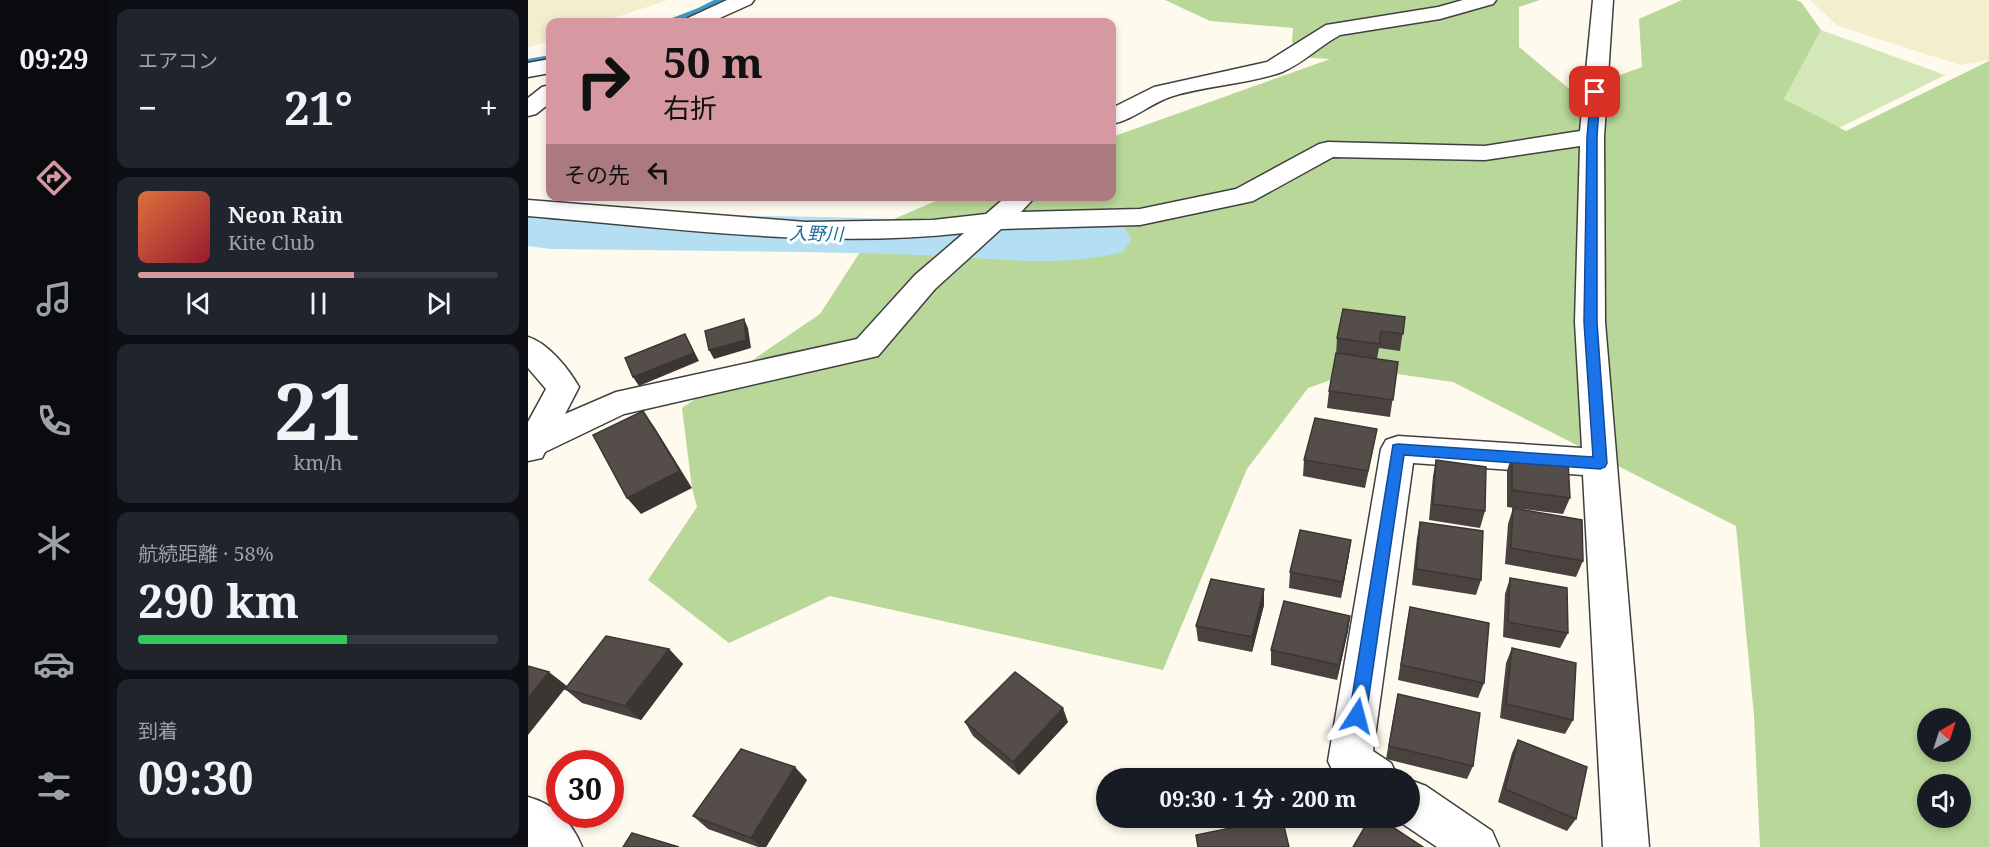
<!DOCTYPE html>
<html lang="ja">
<meta charset="utf-8">
<style>
body{margin:0;font-family:"Noto Serif","Noto Sans JP",serif;background:#20242c;color:#f1f3f6;height:100vh;display:flex;flex-direction:column;font-size:22px;white-space:nowrap}
*{box-sizing:border-box;margin:0}
p{font-size:20px;color:#9ea1a6}
.icon{flex:none;width:33px;height:33px;fill:none;stroke:currentColor;stroke-width:2;stroke-linecap:round;stroke-linejoin:round}
.map{position:relative;flex:1;overflow:hidden}
.drawer{display:flex;flex-direction:column;gap:9px;padding:9px;background:#0d0f14;width:420px}
.drawer>*{flex:none}
.top-card{position:absolute;left:18px;top:18px;width:570px;height:183px;border-radius:12px;box-shadow:0 3px 9px #0003;background:#d699a1;color:#111;overflow:hidden}
.needle{width:39px;rotate:39deg}
.controls{position:absolute;left:1389px;top:708px;display:grid;gap:12px}
.controls a{display:grid;place-items:center;width:54px;height:54px;border-radius:50%;background:#171b24;box-shadow:0 3px 9px #0003;font-size:30px}
.speed{position:absolute;left:18px;top:750px;display:flex;gap:12px;font-size:30px;font-weight:700;text-align:center}
.speed>*{display:grid;place-content:center;width:78px;height:78px;border-radius:50%;background:#171b24;box-shadow:0 3px 9px #0003;line-height:1}
.speed .limit{border:9px solid #d22;background:#fff;color:#111}
.pin{position:absolute;display:grid;place-items:center;width:51px;height:51px;color:#fff;margin:-26px;border-radius:12px;box-shadow:0 3px 9px #0006}
.me{position:absolute;width:66px;margin:-33px;rotate:9deg;stroke-linejoin:round;filter:drop-shadow(0 0 4px #0008)}
.turn{display:flex;align-items:center;gap:21px;height:126px;padding:0 18px;font-size:27px}
.turn .icon{width:78px;height:78px;stroke-width:2.5}
.turn b{display:block;font-size:42px;line-height:51px}
.then{display:flex;align-items:center;height:57px;padding:0 18px;background:#0003;gap:12px;font-size:22px}
.big{font-size:45px;font-weight:700;line-height:1.1}
.drawer .card{flex:1;display:flex;flex-direction:column;justify-content:center;gap:9px;min-width:0;padding:0 21px;border-radius:12px;background:#20242c}
.drawer .dial{align-items:center;gap:0}
.dial b{font-size:78px;line-height:1}
.song{display:flex;align-items:center;gap:18px}
.cover{width:72px;height:72px;border-radius:9px;background:linear-gradient(135deg,hsl(20 70% 55%),hsl(350 70% 35%))}
.played{height:6px;border-radius:3px;background:linear-gradient(90deg,#d699a1 60%,#363941 60%)}
.keys{display:flex;justify-content:space-around;direction:ltr}
.heat{display:flex;justify-content:space-between;align-items:center;font-size:33px;direction:ltr}
.charge{height:9px;border-radius:4px;background:linear-gradient(90deg,#34c759 58%,#363941 0)}
.trip{position:absolute;left:568px;top:768px;width:324px;height:60px;border-radius:30px;background:#171b24;box-shadow:0 3px 9px #0003;font-weight:700;line-height:60px;text-align:center}
main{display:flex;flex:1;min-height:0}
.tabs{display:flex;flex-direction:column;width:108px;justify-content:space-around;align-items:center;background:#090b0e;color:#9ea1a6}
.tabs .icon{width:42px;height:42px}
.tabs .active{color:#d699a1}
.tabs b{font-size:27px;color:#f1f3f6}
.map>svg:first-child{display:block}
.farmland{fill:#f3eece}
.green{fill:#d3e7b8}
.forest{fill:#b8d798;fill-rule:evenodd}
.lines{fill:none;stroke-linecap:round;stroke-linejoin:round}
.stream{fill:#3e98c7;fill-rule:evenodd}
.river{fill:#b4dff3;fill-rule:evenodd}
.minor-casing{stroke:#404040;stroke-width:3}
.tertiary-casing{stroke:#404040;stroke-width:3}
.minor{fill:#fff;fill-rule:evenodd}
.tertiary{fill:#fff;fill-rule:evenodd}
.wall{fill:#49423f}
.shaded-wall{fill:#3c3633}
.building{fill:#554d49;stroke:#3c3633;stroke-width:1.5}
.route{fill:#1a73e8;stroke:#114b97;stroke-width:1.5}
.labels{text-anchor:middle;stroke-width:6;stroke-linejoin:round;paint-order:stroke}
.water-label{font-size:18px;font-style:italic;fill:#1b6999;stroke:#fff}
</style>
<main>
<nav class="tabs">
<b>09:29</b>
<svg class="icon active" aria-label="directions" viewBox="0 0 24 24"><path d="M12 3l9 9-9 9-9-9zM9 14v-3h6M13 9l2 2-2 2"/></svg>
<svg class="icon" aria-label="music" viewBox="0 0 24 24"><path d="M9 18V5l10-2v13"/><circle cx="6" cy="18" r="3"/><circle cx="16" cy="16" r="3"/></svg>
<svg class="icon" aria-label="phone" viewBox="0 0 24 24"><path d="M5 4h4l2 5-3 2q2 4 5 5l2-3 5 2v4C11 20 4 13 5 4z"/></svg>
<svg class="icon" aria-label="climate" viewBox="0 0 24 24"><path d="M12 3v18M4 7l16 10M4 17L20 7"/></svg>
<svg class="icon" aria-label="car" viewBox="0 0 24 24"><path d="M5 17H2v-5l4-1 3-4h7l3 4 3 1v5h-3M9 17h6M6 11h13"/><circle cx="7" cy="17" r="2"/><circle cx="17" cy="17" r="2"/></svg>
<svg class="icon" aria-label="filters" viewBox="0 0 24 24"><path d="M4 7h16M4 17h16"/><circle cx="9" cy="7" r="2"/><circle cx="15" cy="17" r="2"/></svg>
</nav>
<section class="drawer">
<div class="card"><p>エアコン</p>
<div class="heat"><a>−</a><b class="big">21°</b><a>+</a></div>
</div>
<div class="card">
<div class="song"><i class="cover"></i><div><b>Neon Rain</b><p>Kite Club</p></div></div>
<div class="played"></div>
<div class="keys"><svg class="icon" aria-label="previous" viewBox="0 0 24 24"><path d="M18 5L8 12l10 7zM5 5v14"/></svg><svg class="icon" aria-label="pause" viewBox="0 0 24 24"><path d="M8 5v14M16 5v14"/></svg><svg class="icon" aria-label="next" viewBox="0 0 24 24"><path d="M6 5l10 7-10 7zM19 5v14"/></svg></div>
</div>
<div class="card dial"><b>21</b><p>km/h</p></div>
<div class="card"><p>航続距離 · 58%</p><b class="big">290 km</b><div class="charge"></div></div>
<div class="card"><p>到着</p><b class="big">09:30</b></div>
</section>
<div class="map">
<svg width="1461" height="847" viewBox="0 0 1461 847">
<rect width="100%" height="100%" fill="#fefaed"/>
<!-- farmland -->
<g class="farmland">
<polygon points="0,0 140,0 74,22 22,22 22,40 0,48"/>
<polygon points="1282,0 1461,0 1461,60 1432,65 1310,26"/>
</g>
<!-- green -->
<polygon class="green" points="1293,30 1417,75 1311,128 1256,99"/>
<!-- forest -->
<path class="forest" d="M637,0h375l-21,7v40l54,45 69,-25 -3,-48 43,-19h114l5,2 20,28 -37,69 62,32 143,-70v786h-229l-6,-131 -18,-190 -283,-144 -91,-13 -54,19 -61,81 -84,201 -333,-74 -101,47 -81,-63 49,-73 -5,-19 -10,-80 138,-94 42,-65 25,-27 58,-25 167,-1v-59l218,-78 -34,-2 -4,-16 1,-13 -83,-7zM1400,718h32v34h-32zM1400,784h32v34h-32z"/>
<g class="lines">
<!-- stream -->
<g class="stream">
<path d="M186,0h10c-15,12 -43,24 -62,22l36,-14z"/>
<polygon points="22,55 22,59 0,63 0,59"/>
</g>
<!-- river -->
<path class="river" d="M0,210l23,3c153,3 307,2 459,11 38,3 77,-7 113,2l9,13 -9,13c-67,17 -135,5 -203,3 -123,-4 -246,-4 -369,-6l-23,-3z"/>
<defs>
<g id="minor">
<path d="M935,0h33l-3,4 -53,15 -100,16c-21,11 -36,28 -58,37 -36,13 -77,13 -112,25 -20,7 -37,23 -58,27v-16l42,-21 113,-25 59,-37 112,-18z"/>
<path d="M1065,0h20l-9,137 1,185 44,525h-46l-20,-372 -170,-12 -40,288 18,12 7,15h-59l-4,-2 -7,-15 53,-312 5,-9 12,-4 184,12 -7,-126 5,-176 -95,14 -152,-3 -80,44 -9,2 -104,22 -139,4 -66,60 -57,67 -254,58 -79,38 -3,6 -14,3v-39l18,-33 -18,-21v-31c20,6 41,32 51,50l-14,27 51,-22 241,-53 58,-64 49,-42c-145,16 -292,-5 -436,-17v-16l278,22 127,-2 53,-6 21,-18h29l-15,16 119,-3 96,-20 83,-45 9,-2 157,4 95,-15z"/>
<polygon points="22,85 22,103 8,114 0,116 0,98 14,87"/>
<polygon points="882,780 898,786 964,831 971,847 909,847 866,818 882,818"/>
<path d="M0,797c26,7 44,25 54,50h-54z"/>
</g>
<g id="tertiary">
<polygon points="199,0 226,0 223,4 183,22 156,22 160,18"/>
<polygon points="22,59 22,73 0,77 0,63"/>
</g>
</defs>
<!-- minor casing -->
<use href="#minor" class="minor-casing"/>
<!-- tertiary casing -->
<use href="#tertiary" class="tertiary-casing"/>
<!-- minor -->
<use href="#minor" class="minor"/>
<!-- tertiary -->
<use href="#tertiary" class="tertiary"/>
</g>
<!-- wall -->
<g class="wall">
<polygon points="877,317 872,351 851,348 849,359 870,362 862,417 799,408 801,391 808,355 809,338"/>
<polygon points="846,445 837,488 775,476 776,460"/>
<polygon points="984,454 1042,498 1035,514 979,507 979,471"/>
<polygon points="908,460 957,511 952,528 901,520 905,476"/>
<polygon points="985,508 1055,561 1048,577 977,564 980,524"/>
<polygon points="892,522 953,580 948,595 884,585 889,538"/>
<polygon points="821,555 813,598 761,588 762,572"/>
<polygon points="982,578 1040,633 1032,648 975,637 977,594"/>
<polygon points="736,605 724,652 670,641 668,626"/>
<polygon points="882,607 956,683 950,698 870,680 879,622"/>
<polygon points="822,616 820,631 809,680 743,665 743,650"/>
<polygon points="984,648 1045,720 1037,734 972,718 978,663"/>
<polygon points="141,649 155,664 113,720 54,703 37,689"/>
<polygon points="870,694 945,766 939,779 858,759 867,708"/>
<polygon points="437,722 540,722 491,775 445,736"/>
<polygon points="990,740 1048,819 1039,831 970,802 984,753"/>
<polygon points="279,780 238,847 230,847 180,829 165,816"/>
</g>
<!-- shaded-wall -->
<g class="shaded-wall">
<polygon points="216,319 220,328 223,348 186,359 181,350"/>
<polygon points="157,334 171,361 111,386 105,377"/>
<polygon points="115,411 127,428 164,488 113,514 99,498"/>
<polygon points="823,540 821,555 813,598 815,582"/>
<polygon points="736,589 736,605 724,652 724,637"/>
<polygon points="822,616 820,631 809,680 811,665"/>
<polygon points="141,649 155,664 113,720 97,706"/>
<polygon points="21,672 39,686 0,735 0,698"/>
<polygon points="535,708 540,722 491,775 485,762"/>
<polygon points="267,767 279,780 238,847 234,847 223,838"/>
</g>
<!-- building -->
<g class="building">
<polygon points="815,309 877,317 875,334 853,331 851,344 809,338"/>
<polygon points="216,319 218,340 181,350 177,331"/>
<polygon points="157,334 166,353 105,377 97,358"/>
<polygon points="808,353 870,362 865,400 801,391"/>
<polygon points="115,411 152,471 99,498 65,435"/>
<polygon points="787,418 849,429 840,471 776,460"/>
<polygon points="984,454 1040,461 1042,498 984,490"/>
<polygon points="908,460 958,467 957,511 905,504"/>
<polygon points="985,508 1054,520 1055,561 983,548"/>
<polygon points="892,522 955,531 953,580 888,569"/>
<polygon points="772,530 823,540 815,582 762,572"/>
<polygon points="982,578 1039,588 1040,633 980,622"/>
<polygon points="683,579 736,589 724,637 668,626"/>
<polygon points="756,601 822,616 811,665 743,650"/>
<polygon points="882,607 961,623 956,683 873,665"/>
<polygon points="78,636 141,649 97,706 37,689"/>
<polygon points="984,648 1048,663 1045,720 978,704"/>
<polygon points="0,666 21,672 0,698"/>
<polygon points="487,672 535,708 485,762 437,722"/>
<polygon points="870,694 952,713 945,766 861,746"/>
<polygon points="990,740 1059,767 1048,819 977,789"/>
<polygon points="213,749 267,767 223,838 165,816"/>
<polygon points="751,818 754,818 761,847 670,847 668,835"/>
<polygon points="842,818 851,818 895,847 825,847"/>
<polygon points="104,833 151,847 95,847"/>
</g>
<!-- route -->
<polygon class="route" points="1067,89 1072,92 1069,137 1069,322 1079,463 1077,467 1072,469 876,455 838,716 835,722 829,725 823,722 821,716 865,445 870,444 1065,457 1056,322 1059,137 1063,92"/>
<g class="labels">
<!-- water labels -->
<g class="water-label">
<text transform="translate(288 234) rotate(1)" y="6">入野川</text>
</g>
</g>
</svg>
<div class="controls">
<a><svg class="needle" viewBox="-14 -14 28 28"><path d="M0-13l5 13h-10z" fill="#e53935"/><path d="M0 13l5-13h-10z" fill="#9ea1a6"/></svg></a>
<a><svg class="icon" aria-label="sound" viewBox="0 0 24 24"><path d="M4 9h4l5-4v14l-5-4H4zM17 9q2 3 0 6"/></svg></a>
</div>
<div class="speed"><div class="limit">30</div></div>
<div class="pin" style="left:1067px;top:92px;background:#d93025"><svg class="icon" aria-label="arrive" viewBox="0 0 24 24"><path d="M6 21V4h12l-3 4 3 4H6"/></svg></div>
<svg class="me" style="left:829px;top:716px" viewBox="-20 -20 40 40"><path d="M0-17L14 15 0 8-14 15z" fill="#1a73e8" stroke="#fff" stroke-width="4"/></svg>
<div class="trip">09:30 · 1 分 · 200 m</div>
<div class="top-card">
<div class="turn"><svg class="icon" aria-label="right" viewBox="0 0 24 24"><path d="M7 20v-9h11M14 6l5 5-5 5"/></svg><div><b>50 m</b>右折</div></div>
<div class="then">その先<svg class="icon" aria-label="left" viewBox="0 0 24 24"><path d="M17 20v-9H6M10 6l-5 5 5 5"/></svg></div>
</div>
</div>
</main>
